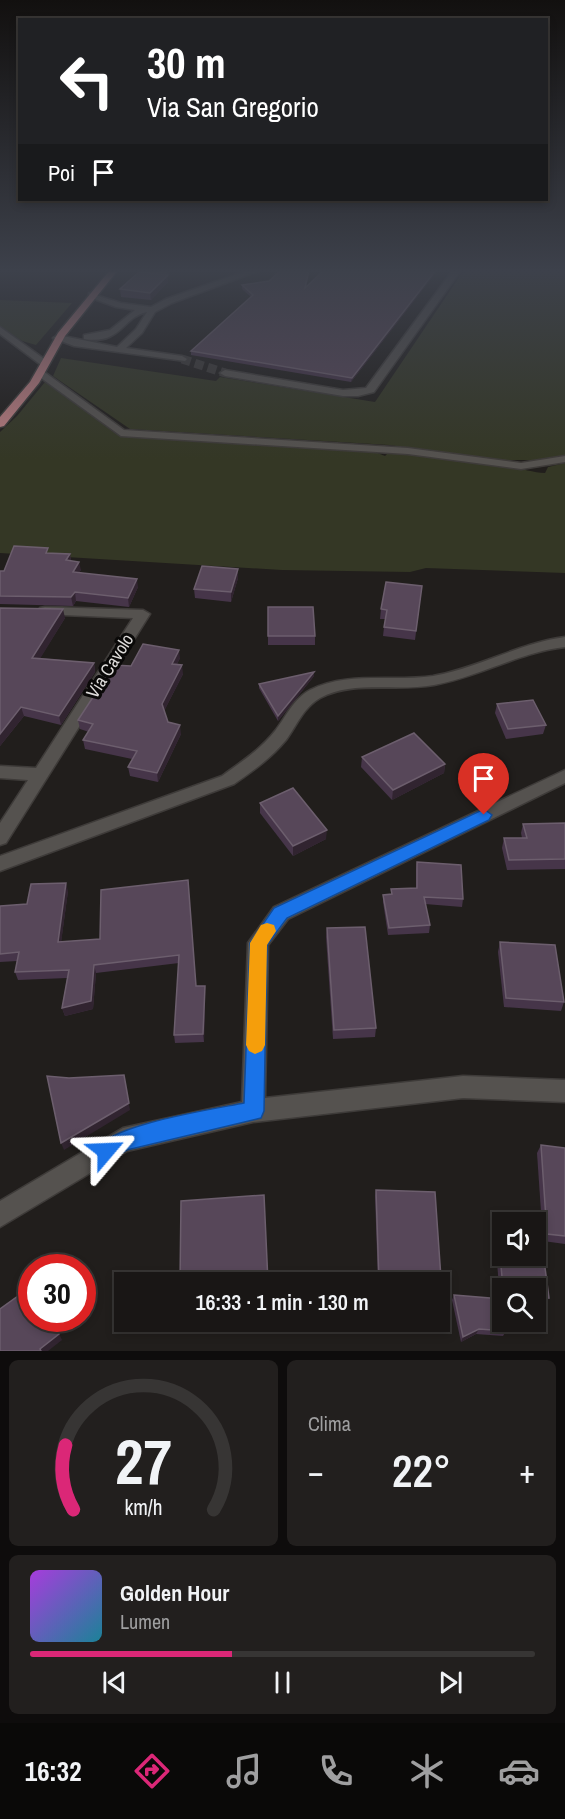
<!DOCTYPE html>
<html lang="it">
<meta charset="utf-8">
<style>
body{margin:0;font-family:"Archivo Narrow",sans-serif;background:#221f1e;color:#f1f3f6;height:100vh;display:flex;flex-direction:column;font-size:22px;white-space:nowrap}
*{box-sizing:border-box;margin:0}
p{font-size:20px;color:#9f9fa0}
.icon{flex:none;width:33px;height:33px;fill:none;stroke:currentColor;stroke-width:2;stroke-linecap:round;stroke-linejoin:round}
.map{position:relative;height:1351px;overflow:hidden}
.panel{display:flex;flex-direction:column;gap:9px;padding:9px;background:#0e0c0c;flex:1}
.panel>*{flex:none}
.guide{position:absolute;left:18px;top:18px;width:530px;height:183px;border-radius:0px;box-shadow:0 3px 9px #0003,0 0 0 2px #373534;background:#202124;color:#fff;overflow:hidden}
.fabs{position:absolute;left:492px;top:1212px;display:grid;gap:12px}
.fabs a{display:grid;place-items:center;width:54px;height:54px;border-radius:0px;background:#191615;box-shadow:0 3px 9px #0003,0 0 0 2px #373534;font-size:30px}
.speed{position:absolute;left:18px;top:1254px;display:flex;gap:12px;font-size:30px;font-weight:700;text-align:center}
.speed>*{display:grid;place-content:center;width:78px;height:78px;border-radius:50%;background:#191615;box-shadow:0 3px 9px #0003,0 0 0 2px #373534;line-height:1}
.speed .limit{border:9px solid #d22;background:#fff;color:#111}
.pin{position:absolute;display:grid;place-items:center;width:51px;height:51px;color:#fff;margin:-62px -26px;border-radius:50% 50% 50% 0;rotate:-45deg;box-shadow:0 0 6px #0007}
.pin .icon{rotate:45deg}
.me{position:absolute;width:66px;margin:-33px;rotate:64deg;stroke-linejoin:round;filter:drop-shadow(0 0 4px #0008)}
.turn{display:flex;align-items:center;gap:21px;height:126px;padding:0 30px;font-size:27px}
.turn .icon{width:78px;height:78px;stroke-width:2.5}
.turn b{display:block;font-size:42px;line-height:51px}
.then{display:flex;align-items:center;height:57px;padding:0 30px;background:#0003;gap:12px;font-size:22px}
.big{font-size:45px;font-weight:600;line-height:1.1}
.panel .tile{flex:1;display:flex;flex-direction:column;justify-content:center;gap:9px;min-width:0;padding:0 21px;border-radius:9px;background:#221f1e}
.panel .dial{align-items:center;gap:0}
.dial svg{height:156px;overflow:visible;fill:none;stroke:#373534;stroke-width:7;stroke-linecap:round;text-anchor:middle}
.dial text{fill:#f1f3f6;stroke:none}
.song{display:flex;align-items:center;gap:18px}
.cover{width:72px;height:72px;border-radius:9px;background:linear-gradient(135deg,hsl(280 70% 55%),hsl(190 70% 35%))}
.played{height:6px;border-radius:3px;background:linear-gradient(90deg,#db2777 40%,#373534 40%)}
.keys{display:flex;justify-content:space-around;direction:ltr}
.heat{display:flex;justify-content:space-between;align-items:center;font-size:33px;direction:ltr}
.panel .tiles{flex:1;display:grid;gap:9px;grid-template-columns:1fr 1fr}
.tile:last-child{grid-column:span 2}
.trip{position:absolute;left:114px;top:1272px;width:336px;height:60px;border-radius:0px;background:#191615;box-shadow:0 3px 9px #0003,0 0 0 2px #373534;font-weight:600;line-height:60px;text-align:center}
.tabs{display:flex;height:96px;justify-content:space-around;align-items:center;background:#0a0908;color:#9f9fa0}
.tabs .icon{width:42px;height:42px}
.tabs .selected{color:#db2777}
.tabs b{font-size:27px;color:#f1f3f6}
.map>svg:first-child{display:block}
.green{fill:#343725}
.lines{fill:none;stroke-linecap:round;stroke-linejoin:round}
.minor-tunnel{stroke:#3d3a38;stroke-width:9;stroke-dasharray:9 4.5;stroke-linecap:butt}
.minor-casing{stroke:#3e3b39;stroke-width:3}
.major-casing{stroke:#3e3b39;stroke-width:3}
.minor{fill:#55524f;fill-rule:evenodd}
.major{fill:#b77b7e;fill-rule:evenodd}
.wall{fill:#463549}
.shaded-wall{fill:#312430}
.building{fill:#574759;stroke:#6c5e6d;stroke-width:1.5}
.route{fill:#1a73e8;stroke:#114b97;stroke-width:1.5}
.slow{fill:#f59e0b}
.labels{text-anchor:middle;stroke-width:6;stroke-linejoin:round;paint-order:stroke}
.street-label{font-size:18px;fill:#dedcda;stroke:#0a0908}
</style>
<div class="map">
<svg width="565" height="1351" viewBox="0 0 565 1351">
<rect width="100%" height="100%" fill="#211e1c"/>
<!-- green -->
<g class="green">
<polygon points="464,270 565,270 565,455 538,460 498,460 389,445 130,429 53,376 61,358 216,381 220,377 375,402"/>
<polygon points="0,300 72,303 36,345 22,341 0,326"/>
<path d="M45,382l70,51 9,2 251,17 10,4 3,-3c40,2 80,9 121,14 12,1 25,6 36,6l3,-6 17,-4v110l-139,-5 -16,4 -128,-2 -282,-17v-121l17,-16z"/>
</g>
<g class="lines">
<!-- minor-tunnel -->
<polyline class="minor-tunnel" points="182,359 225,373"/>
<defs>
<g id="minor">
<polygon points="140,270 172,270 163,275"/>
<path d="M249,270h12l-89,33 -17,9 -13,21 -16,15 56,8 5,3 -2,2 -111,-15 -21,-8 5,-3 59,12 19,-18 11,-17c-25,5 -25,33 -63,27v-4l26,-5 25,-20 -19,-3 -27,-10v-4l32,10 30,4 15,-8z"/>
<polygon points="453,270 461,270 374,392 358,396 343,396 225,376 220,373 225,370 343,390 366,388"/>
<polygon points="0,327 47,361 47,365 41,365 0,334"/>
<polygon points="37,371 43,371 124,430 408,448 521,463 565,456 565,462 521,469 408,454 121,436 37,375"/>
<polygon points="45,607 143,610 150,614 6,843 0,845 0,823 28,780 0,778 0,766 36,768 133,618 40,614 38,611 40,608"/>
<path d="M565,637v10c-45,5 -86,30 -131,38 -36,7 -81,-5 -114,13 -17,10 -23,27 -34,42 -15,18 -33,31 -52,44l-234,87v-15l222,-80c19,-14 38,-26 53,-45 11,-14 18,-32 35,-41 37,-19 83,-8 123,-14 46,-8 86,-33 132,-39z"/>
<polygon points="565,770 565,783 288,919 268,945 265,1098 463,1076 565,1080 565,1102 463,1098 253,1122 127,1151 0,1227 0,1201 123,1128 242,1102 248,943 274,907"/>
</g>
<polygon id="major" points="110,270 118,270 65,336 39,383 4,426 0,427 0,417 30,382 58,333"/>
</defs>
<!-- minor casing -->
<use href="#minor" class="minor-casing"/>
<!-- major casing -->
<use href="#major" class="major-casing"/>
<!-- minor -->
<use href="#minor" class="minor"/>
<!-- major -->
<use href="#major" class="major"/>
</g>
<!-- wall -->
<g class="wall">
<polygon points="281,270 310,270 306,287 438,270 351,382 191,355 191,351 251,297 242,289 242,285 269,281"/>
<polygon points="168,275 168,282 151,300 121,297 120,289"/>
<polygon points="50,553 70,554 71,561 81,570 79,572 138,587 129,607 76,601 73,606 0,604 0,571 4,571"/>
<polygon points="238,578 231,602 195,598 194,589"/>
<polygon points="422,586 415,640 383,636 385,619 380,619 381,609"/>
<polygon points="268,607 315,636 315,645 268,645"/>
<polygon points="0,608 65,618 40,658 94,663 95,672 61,725 24,716 0,746"/>
<polygon points="180,658 177,664 183,674 164,711 168,722 181,734 158,782 130,776 128,767 132,759 85,749 83,740 89,732 80,729 78,720 131,666"/>
<polygon points="314,676 278,721 259,688 259,684"/>
<polygon points="497,704 546,725 543,734 506,739 495,713"/>
<polygon points="362,757 445,764 444,773 392,800 361,767"/>
<polygon points="260,803 326,839 293,856 260,813"/>
<polygon points="565,823 565,869 507,870 502,848 504,838 522,838 521,833 523,824"/>
<polygon points="417,862 463,899 462,907 425,904 430,925 429,933 388,935 383,902 383,895 391,895 391,889 416,888 416,870"/>
<polygon points="188,880 196,986 205,994 204,1042 175,1043 174,1035 179,963 96,973 93,1009 65,1016 62,1008 67,978 18,980 15,972 17,961 0,962 0,906 27,904 68,891 61,942 100,939"/>
<polygon points="327,928 376,1028 375,1037 333,1039 326,937"/>
<polygon points="500,942 564,1002 561,1011 504,1007 498,952"/>
<polygon points="541,1145 565,1148 565,1244 543,1241 537,1153"/>
<polygon points="376,1190 435,1192 443,1307 441,1312 440,1312 440,1282 378,1282 375,1196"/>
<polygon points="500,1255 549,1298 545,1304 536,1305 536,1288 502,1288 502,1322 506,1331 503,1336 476,1334 461,1342 452,1300 454,1295 500,1299 497,1262"/>
</g>
<!-- shaded-wall -->
<g class="shaded-wall">
<polygon points="436,270 438,270 351,382 352,378"/>
<polygon points="168,275 168,282 151,300 150,293"/>
<polygon points="70,554 71,563 66,560"/>
<polygon points="79,562 81,570 75,580 73,572"/>
<polygon points="238,569 238,578 231,602 231,592"/>
<polygon points="137,579 138,587 129,607 128,598"/>
<polygon points="75,592 76,601 73,606 71,597"/>
<polygon points="63,609 65,618 35,667 32,658"/>
<polygon points="179,650 180,658 173,672 172,664"/>
<polygon points="94,663 95,672 61,725 59,716"/>
<polygon points="182,665 183,674 163,713 162,704"/>
<polygon points="314,672 314,676 278,721 278,716"/>
<polygon points="21,707 24,716 0,746 0,734"/>
<polygon points="180,725 181,734 158,782 157,773"/>
<polygon points="445,764 444,773 392,800 393,790"/>
<polygon points="327,830 326,839 293,856 293,846"/>
<polygon points="66,883 68,891 60,951 58,942"/>
<polygon points="94,965 96,973 93,1009 65,1016 62,1008"/>
<polygon points="205,986 205,994 204,1042 203,1034"/>
<polygon points="125,1083 130,1110 64,1150 61,1143"/>
<polygon points="52,1318 62,1340 48,1351 41,1351 40,1349"/>
<polygon points="479,1329 476,1334 461,1342 463,1337"/>
</g>
<!-- building -->
<g class="building">
<polygon points="281,270 309,270 305,288 324,270 436,270 352,378 191,351 253,295 242,285 269,281"/>
<polygon points="139,272 168,275 150,293 120,289"/>
<polygon points="14,546 48,548 46,553 70,554 66,560 79,562 73,572 137,579 128,598 75,592 71,597 0,596 0,571 4,571"/>
<polygon points="202,566 238,569 231,592 194,589"/>
<polygon points="386,582 422,586 416,631 384,627 387,610 381,609"/>
<polygon points="268,607 313,607 315,636 268,636"/>
<polygon points="0,608 63,609 32,658 94,663 59,716 21,707 0,734"/>
<polygon points="143,644 179,650 172,664 182,665 162,704 168,722 180,725 157,773 128,767 137,751 83,740 93,724 78,720 114,665 131,666"/>
<polygon points="314,672 278,716 259,684"/>
<polygon points="533,700 546,725 508,729 497,704"/>
<polygon points="414,733 445,764 393,790 362,757"/>
<polygon points="293,788 327,830 293,846 260,803"/>
<polygon points="565,823 565,859 509,860 504,838 527,838 523,824"/>
<polygon points="417,862 461,865 463,899 424,897 430,925 389,928 383,895 392,894 391,889 417,888"/>
<polygon points="188,880 196,986 205,986 203,1034 174,1035 179,955 94,965 91,1001 62,1008 69,970 15,972 19,952 0,954 0,906 27,904 31,884 66,883 58,942 100,939 101,890"/>
<polygon points="365,927 376,1028 334,1030 327,928"/>
<polygon points="500,942 555,945 564,1002 506,998"/>
<polygon points="124,1075 129,1103 61,1143 47,1076 69,1078"/>
<polygon points="541,1145 565,1148 565,1236 547,1234"/>
<polygon points="376,1190 435,1192 443,1307 440,1306 440,1282 379,1282"/>
<polygon points="264,1195 268,1282 180,1282 181,1201"/>
<polygon points="500,1255 544,1260 549,1298 536,1298 536,1288 503,1288"/>
<polygon points="32,1286 32,1318 52,1318 59,1334 40,1349 41,1351 0,1351 0,1309"/>
<polygon points="454,1295 502,1299 502,1322 505,1322 506,1331 479,1329 463,1337"/>
</g>
<!-- sky -->
<linearGradient id="sky" x2="0" y2="1"><stop stop-color="#12100f"/><stop offset="0.59" stop-color="#3d414b"/><stop offset="1" stop-color="#3d414b" stop-opacity="0"/></linearGradient>
<rect width="565" height="459" fill="url(#sky)"/>
<!-- route -->
<path class="route" d="M484,809l8,6 -3,5 -202,98 -20,27 -3,166 -3,7 -134,32 -21,12 -8,-4 -3,-7c11,-26 119,-42 149,-48l6,-160 24,-35z"/>
<!-- slow -->
<polygon class="slow" points="267,923 274,925 276,931 267,945 265,1045 262,1051 255,1054 249,1051 246,1045 250,943 261,925"/>
<g class="labels">
<!-- street labels -->
<g class="street-label">
<text transform="translate(110 666) rotate(-58)" y="6">Via Cavolo</text>
</g>
</g>
</svg>
<div class="fabs">
<a><svg class="icon" aria-label="sound" viewBox="0 0 24 24"><path d="M4 9h4l5-4v14l-5-4H4zM17 9q2 3 0 6"/></svg></a>
<a><svg class="icon" aria-label="search" viewBox="0 0 24 24"><circle cx="10" cy="10" r="6"/><path d="M15 15l6 6"/></svg></a>
</div>
<div class="speed"><div class="limit">30</div></div>
<div class="pin" style="left:484px;top:815px;background:#d93025"><svg class="icon" aria-label="arrive" viewBox="0 0 24 24"><path d="M6 21V4h12l-3 4 3 4H6"/></svg></div>
<svg class="me" style="left:106px;top:1151px" viewBox="-20 -20 40 40"><path d="M0-17L14 15 0 8-14 15z" fill="#1a73e8" stroke="#fff" stroke-width="4"/></svg>
<div class="trip">16:33 · 1 min · 130 m</div>
<div class="guide">
<div class="turn"><svg class="icon" aria-label="left" viewBox="0 0 24 24"><path d="M17 20v-9H6M10 6l-5 5 5 5"/></svg><div><b>30 m</b>Via San Gregorio</div></div>
<div class="then">Poi<svg class="icon" aria-label="arrive" viewBox="0 0 24 24"><path d="M6 21V4h12l-3 4 3 4H6"/></svg></div>
</div>
</div>
<section class="panel">
<div class="tiles">
<div class="tile dial"><svg viewBox="0 0 100 80">
<path d="M14 69A42 42 0 1 1 86 69"/>
<path d="M14 69A42 42 0 0 1 10 36" stroke="#db2777"/>
<text x="50" y="56" font-size="32" font-weight="700">27</text>
<text x="50" y="72" font-size="11">km/h</text>
</svg></div>
<div class="tile"><p>Clima</p>
<div class="heat"><a>−</a><b class="big">22°</b><a>+</a></div>
</div>
<div class="tile">
<div class="song"><i class="cover"></i><div><b>Golden Hour</b><p>Lumen</p></div></div>
<div class="played"></div>
<div class="keys"><svg class="icon" aria-label="previous" viewBox="0 0 24 24"><path d="M18 5L8 12l10 7zM5 5v14"/></svg><svg class="icon" aria-label="pause" viewBox="0 0 24 24"><path d="M8 5v14M16 5v14"/></svg><svg class="icon" aria-label="next" viewBox="0 0 24 24"><path d="M6 5l10 7-10 7zM19 5v14"/></svg></div>
</div>
</div>
</section>
<nav class="tabs">
<b>16:32</b>
<svg class="icon selected" aria-label="directions" viewBox="0 0 24 24"><path d="M12 3l9 9-9 9-9-9zM9 14v-3h6M13 9l2 2-2 2"/></svg>
<svg class="icon" aria-label="music" viewBox="0 0 24 24"><path d="M9 18V5l10-2v13"/><circle cx="6" cy="18" r="3"/><circle cx="16" cy="16" r="3"/></svg>
<svg class="icon" aria-label="phone" viewBox="0 0 24 24"><path d="M5 4h4l2 5-3 2q2 4 5 5l2-3 5 2v4C11 20 4 13 5 4z"/></svg>
<svg class="icon" aria-label="climate" viewBox="0 0 24 24"><path d="M12 3v18M4 7l16 10M4 17L20 7"/></svg>
<svg class="icon" aria-label="car" viewBox="0 0 24 24"><path d="M5 17H2v-5l4-1 3-4h7l3 4 3 1v5h-3M9 17h6M6 11h13"/><circle cx="7" cy="17" r="2"/><circle cx="17" cy="17" r="2"/></svg>
</nav>
